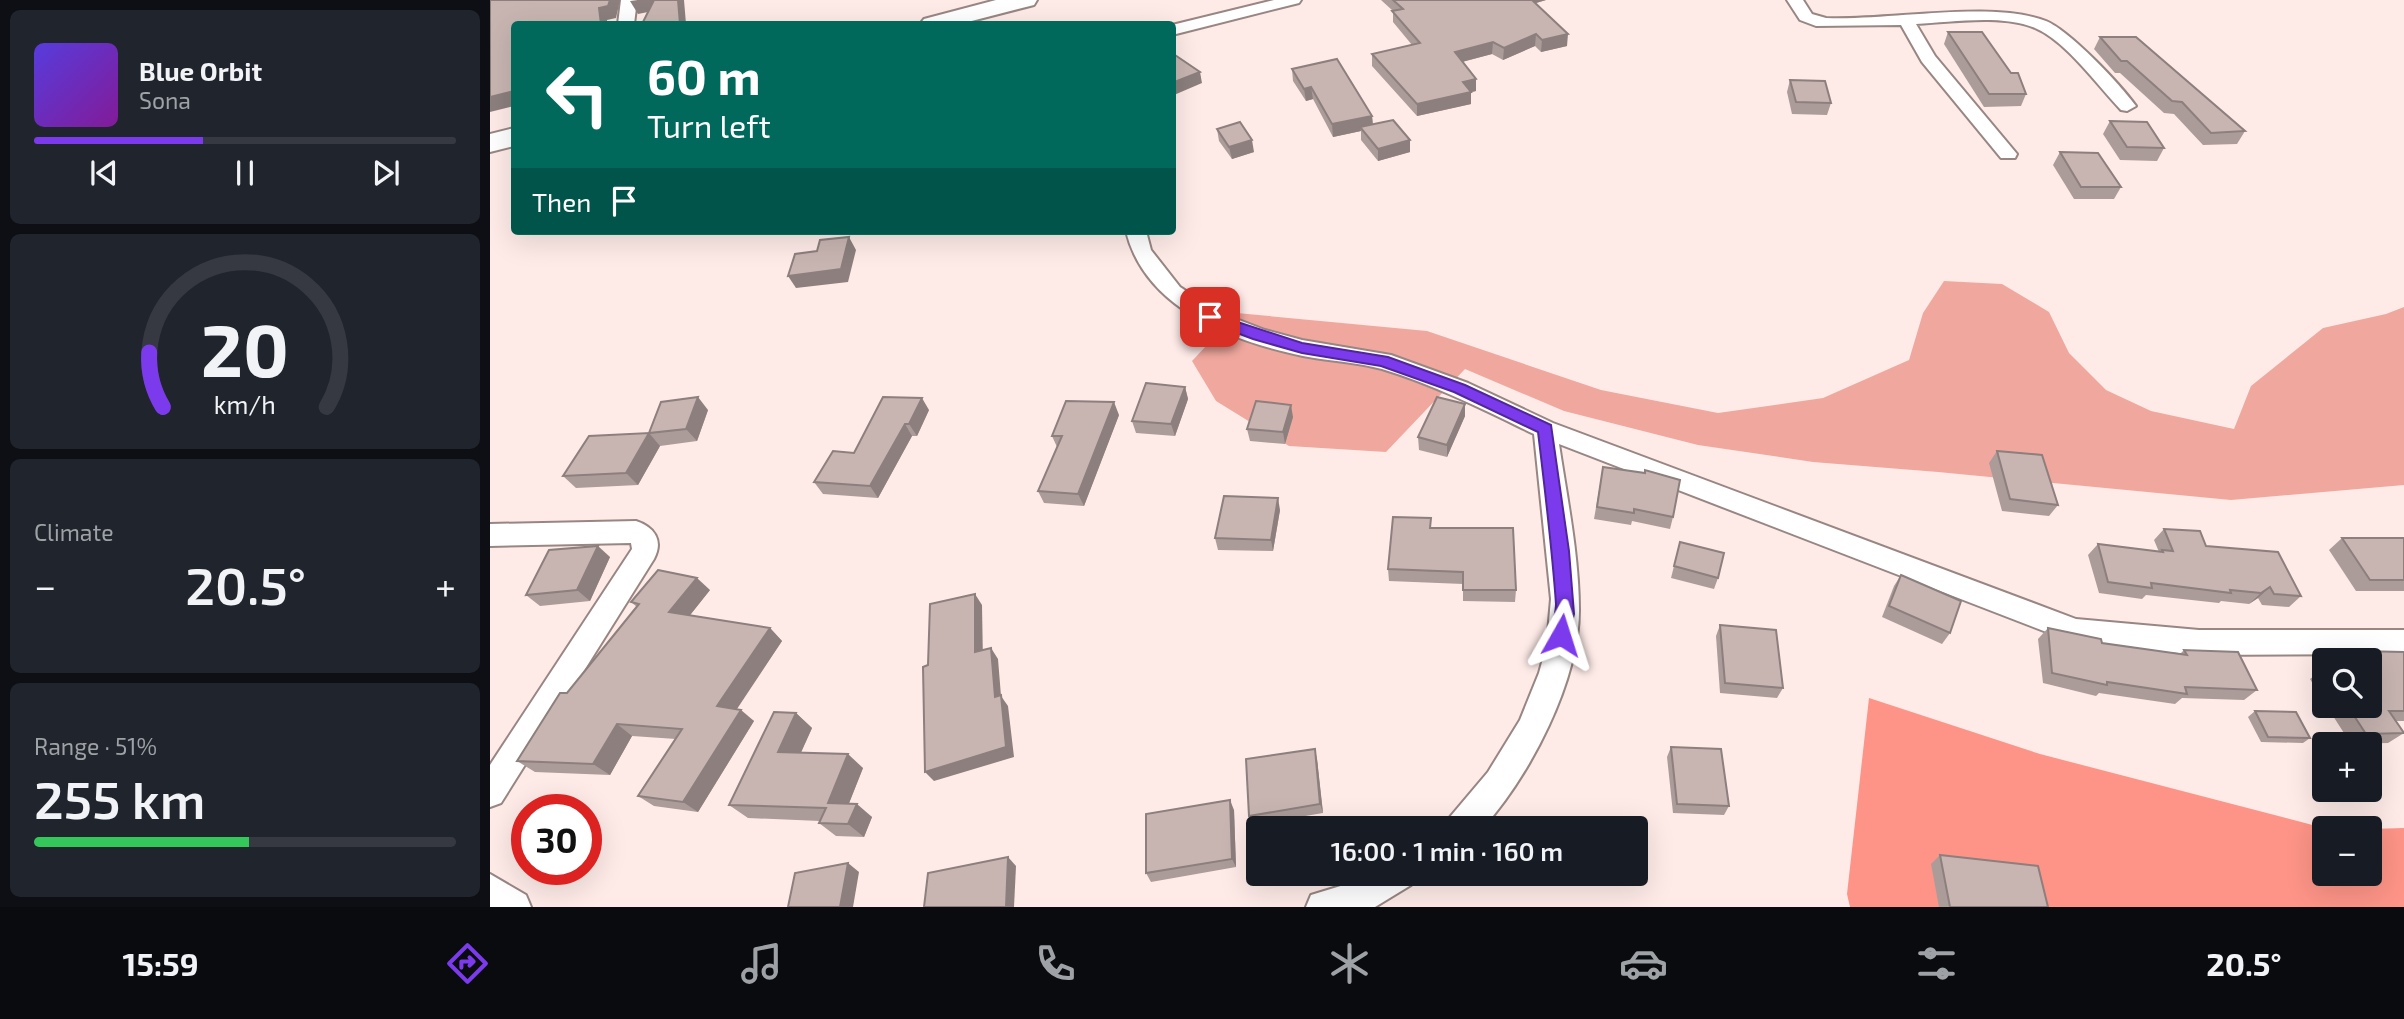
<!DOCTYPE html>
<meta charset="utf-8">
<style>
body{margin:0;font-family:"Exo 2",sans-serif;background:#20242c;color:#f1f3f6;height:100vh;display:flex;flex-direction:column;font-size:26px;white-space:nowrap}
*{box-sizing:border-box;margin:0}
p{font-size:23px;color:#9ea1a6}
.icon{flex:none;width:38px;height:38px;fill:none;stroke:currentColor;stroke-width:2;stroke-linecap:round;stroke-linejoin:round}
.map{position:relative;flex:1;overflow:hidden}
.drawer{display:flex;flex-direction:column;gap:10px;padding:10px;background:#0d0f14;width:490px}
.drawer>*{flex:none}
.banner{position:absolute;left:21px;top:21px;width:665px;height:214px;border-radius:7px;box-shadow:0 7px 28px #0002;background:#00695c;color:#fff;overflow:hidden}
.tools{position:absolute;left:1822px;top:648px;display:grid;gap:14px}
.tools a{display:grid;place-items:center;width:70px;height:70px;border-radius:7px;background:#171b24;box-shadow:0 7px 28px #0002;font-size:35px}
.speed{position:absolute;left:21px;top:794px;display:flex;gap:14px;font-size:35px;font-weight:700;text-align:center}
.speed>*{display:grid;place-content:center;width:91px;height:91px;border-radius:50%;background:#171b24;box-shadow:0 7px 28px #0002;line-height:1}
.speed .limit{border:10px solid #d22;background:#fff;color:#111}
.pin{position:absolute;display:grid;place-items:center;width:60px;height:60px;color:#fff;margin:-30px;border-radius:14px;box-shadow:0 4px 10px #0006}
.me{position:absolute;width:77px;margin:-38px;rotate:6deg;stroke-linejoin:round;filter:drop-shadow(0 0 5px #0008)}
.turn{display:flex;align-items:center;gap:24px;height:147px;padding:0 21px;font-size:32px}
.turn .icon{width:91px;height:91px;stroke-width:2.5}
.turn b{display:block;font-size:49px;line-height:60px}
.then{display:flex;align-items:center;height:66px;padding:0 21px;background:#0003;gap:14px;font-size:26px}
.big{font-size:52px;font-weight:600;line-height:1.1}
.drawer .card{flex:1;display:flex;flex-direction:column;justify-content:center;gap:10px;min-width:0;padding:0 24px;border-radius:10px;background:#20242c}
.drawer .dial{align-items:center;gap:0}
.dial svg{height:182px;overflow:visible;fill:none;stroke:#363941;stroke-width:7;stroke-linecap:round;text-anchor:middle}
.dial text{fill:#f1f3f6;stroke:none}
.song{display:flex;align-items:center;gap:21px}
.cover{width:84px;height:84px;border-radius:10px;background:linear-gradient(135deg,hsl(250 70% 55%),hsl(290 70% 35%))}
.played{height:7px;border-radius:4px;background:linear-gradient(90deg,#7c3aed 40%,#363941 40%)}
.keys{display:flex;justify-content:space-around;direction:ltr}
.heat{display:flex;justify-content:space-between;align-items:center;font-size:38px;direction:ltr}
.charge{height:10px;border-radius:5px;background:linear-gradient(90deg,#34c759 51%,#363941 0)}
.trip{position:absolute;left:756px;top:816px;width:402px;height:70px;border-radius:7px;background:#171b24;box-shadow:0 7px 28px #0002;font-weight:600;line-height:70px;text-align:center}
.menu{display:flex;height:112px;justify-content:space-around;align-items:center;background:#090b0e;color:#9ea1a6}
.menu .icon{width:49px;height:49px}
.menu .active{color:#7c3aed}
.menu b{font-size:32px;color:#f1f3f6}
main{display:flex;flex:1;min-height:0}
.map>svg:first-child{display:block}
.green{fill:#f0a89e}
.forest{fill:#fd9487}
.lines{fill:none;stroke-linecap:round;stroke-linejoin:round}
.street-casing{stroke:#988683;stroke-width:4}
.primary-casing{stroke:#988683;stroke-width:4}
.street{fill:#fff;fill-rule:evenodd}
.primary{fill:#fff;fill-rule:evenodd}
.wall{fill:#ac9c99}
.shaded-wall{fill:#8c7f7d}
.building{fill:#c8b5b2;stroke:#8c7f7d;stroke-width:2}
.route{fill:#7c3aed;stroke:#51269a;stroke-width:2}
</style>
<main>
<section class="drawer">
<div class="card">
<div class="song"><i class="cover"></i><div><b>Blue Orbit</b><p>Sona</p></div></div>
<div class="played"></div>
<div class="keys"><svg class="icon" aria-label="previous" viewBox="0 0 24 24"><path d="M18 5L8 12l10 7zM5 5v14"/></svg><svg class="icon" aria-label="pause" viewBox="0 0 24 24"><path d="M8 5v14M16 5v14"/></svg><svg class="icon" aria-label="next" viewBox="0 0 24 24"><path d="M6 5l10 7-10 7zM19 5v14"/></svg></div>
</div>
<div class="card dial"><svg viewBox="0 0 100 80">
<path d="M14 69A42 42 0 1 1 86 69"/>
<path d="M14 69A42 42 0 0 1 8 45" stroke="#7c3aed"/>
<text x="50" y="56" font-size="32" font-weight="700">20</text>
<text x="50" y="72" font-size="11">km/h</text>
</svg></div>
<div class="card"><p>Climate</p>
<div class="heat"><a>−</a><b class="big">20.5°</b><a>+</a></div>
</div>
<div class="card"><p>Range · 51%</p><b class="big">255 km</b><div class="charge"></div></div>
</section>
<div class="map">
<svg width="1914" height="907" viewBox="0 0 1914 907">
<rect width="100%" height="100%" fill="#feebe8"/>
<!-- green -->
<polygon class="green" points="1454,281 1512,284 1559,312 1579,353 1616,390 1661,411 1744,429 1761,386 1833,328 1896,314 1914,307 1914,485 1741,500 1448,472 1323,462 1208,445 1074,411 975,369 896,452 799,446 726,401 702,361 747,313 937,331 1111,390 1228,413 1333,398 1419,360 1433,313"/>
<!-- forest -->
<polygon class="forest" points="1379,698 1550,754 1834,828 1834,873 1880,873 1880,829 1914,828 1914,907 1360,907 1357,894"/>
<g class="lines">
<defs>
<g id="street">
<polygon points="131,0 147,0 144,24 128,24"/>
<polygon points="784,0 811,0 809,3 682,35 682,25"/>
<path d="M1297,0h16l9,14 14,4c62,3 166,-18 220,3 24,10 74,63 90,85l-9,5 -6,-1c-24,-25 -55,-69 -86,-82 -31,-14 -85,-6 -119,-4l19,32 82,98 -2,4h-14l-79,-96 -21,-37 -85,1 -16,-6z"/>
<path d="M636,231h20l5,19 29,37 38,25 47,18 37,10 89,15 77,28 85,40 523,196 123,11h205v24l-205,1 -124,-12 -516,-199c8,54 20,111 20,166 0,72 -49,165 -96,218h-38l5,-11 38,-45 32,-52 19,-47 8,-29 4,-45 -17,-165c-50,-24 -99,-49 -152,-65 -26,-7 -53,-8 -79,-13 -71,-15 -158,-47 -177,-125z"/>
<path d="M146,521c18,6 28,19 18,38l-153,244 -11,4v-42l142,-216 -1,-6 -141,3v-22z"/>
<polygon points="878,873 925,873 921,885 885,907 816,907 821,895 867,881"/>
<polygon points="0,874 36,895 41,907 0,907"/>
</g>
<g id="primary">
<polygon points="506,0 547,0 544,5 470,24 430,24 434,19"/>
<polygon points="24,128 24,146 0,152 0,134"/>
</g>
</defs>
<!-- street casing -->
<use href="#street" class="street-casing"/>
<!-- primary casing -->
<use href="#primary" class="primary-casing"/>
<!-- street -->
<use href="#street" class="street"/>
<!-- primary -->
<use href="#primary" class="primary"/>
</g>
<!-- wall -->
<g class="wall">
<polygon points="891,0 1056,0 1046,3 1077,46 1051,52 1045,46 1013,60 1002,54 972,62 986,79 986,91 981,92 981,104 927,116 882,66 882,54 922,45 903,22 903,11"/>
<polygon points="1458,32 1521,73 1536,94 1531,106 1494,107 1454,44"/>
<polygon points="1610,37 1755,131 1747,144 1713,145 1684,114 1674,113 1630,73 1625,73 1604,49"/>
<polygon points="802,69 882,116 883,124 920,140 920,152 888,161 871,140 871,131 843,137 823,99 816,101 803,81"/>
<polygon points="1300,80 1341,103 1337,115 1302,114 1297,92"/>
<polygon points="1620,121 1674,148 1667,161 1630,160 1613,134"/>
<polygon points="727,129 764,152 742,159 729,141"/>
<polygon points="1570,152 1631,187 1624,199 1584,199 1563,165"/>
<polygon points="695,387 698,399 685,436 646,433 642,421"/>
<polygon points="975,404 975,416 957,457 929,450 928,437"/>
<polygon points="218,410 207,441 170,446 148,485 86,488 73,476 159,433"/>
<polygon points="439,410 427,436 422,436 388,498 333,494 324,482 364,453"/>
<polygon points="629,415 594,506 554,503 548,491 567,447 562,436"/>
<polygon points="803,417 795,444 760,441 757,429"/>
<polygon points="1507,451 1568,505 1559,516 1512,511 1499,463"/>
<polygon points="1113,467 1183,517 1180,529 1142,521 1141,525 1104,519"/>
<polygon points="790,510 783,551 728,550 725,538"/>
<polygon points="941,518 941,528 1026,590 1025,602 973,601 973,584 899,581 898,569"/>
<polygon points="1674,529 1716,546 1811,596 1799,607 1772,605 1768,598 1759,604 1731,601 1729,603 1656,595 1652,599 1609,593 1598,555 1608,544 1669,552 1664,540"/>
<polygon points="1852,538 1914,538 1914,591 1866,591 1839,550"/>
<polygon points="1190,542 1228,578 1224,589 1181,578"/>
<polygon points="120,557 100,601 50,606 36,595"/>
<polygon points="1411,575 1460,633 1452,644 1392,617 1404,586"/>
<polygon points="220,590 200,615 280,628 292,641 246,709 264,721 208,812 164,806 148,796 186,739 142,736 120,775 45,772 27,761 147,607 141,602"/>
<polygon points="1230,625 1293,688 1287,698 1230,693 1226,636"/>
<polygon points="1558,628 1612,643 1690,654 1694,650 1767,690 1754,700 1692,698 1685,704 1609,693 1606,696 1553,683 1548,639"/>
<polygon points="1868,651 1914,652 1914,721 1906,721 1914,733 1898,743 1861,744 1836,705 1880,705 1880,660 1856,660"/>
<polygon points="1834,669 1834,702 1820,679"/>
<polygon points="1765,711 1820,738 1813,743 1771,742 1758,717"/>
<polygon points="306,713 322,728 311,752 373,768 359,803 382,817 374,837 346,836 329,823 330,821 258,818 239,805"/>
<polygon points="1181,747 1239,806 1234,815 1183,813 1177,757"/>
<polygon points="827,759 833,813 762,825 759,816"/>
<polygon points="744,810 746,867 661,882 656,873"/>
<polygon points="1450,855 1558,907 1449,907 1441,864"/>
</g>
<!-- shaded-wall -->
<g class="shaded-wall">
<polygon points="120,0 130,0 126,18 117,20 117,24 111,24 109,8"/>
<polygon points="148,0 167,0 173,9 148,14 140,1"/>
<polygon points="188,0 194,0 196,24 190,24"/>
<polygon points="1036,0 1056,0 1036,6"/>
<polygon points="22,33 24,33 24,71"/>
<polygon points="1046,34 1045,46 1013,60 1014,48"/>
<polygon points="1078,34 1077,46 1051,52 1052,40"/>
<polygon points="1003,42 1002,54 964,64 965,52"/>
<polygon points="710,72 712,83 684,95 682,83"/>
<polygon points="986,79 986,91 973,94 973,82"/>
<polygon points="821,87 823,99 816,101 814,89"/>
<polygon points="24,91 24,106 0,112 0,97"/>
<polygon points="981,92 981,104 927,116 927,104"/>
<polygon points="882,116 883,129 870,127 871,131 843,137 842,124"/>
<polygon points="762,140 764,152 742,159 739,147"/>
<polygon points="920,140 920,152 888,161 888,149"/>
<polygon points="359,237 366,250 358,282 306,288 298,276"/>
<polygon points="695,387 698,399 685,436 681,424"/>
<polygon points="208,397 218,410 207,441 196,429"/>
<polygon points="432,398 439,410 427,436 419,424"/>
<polygon points="624,402 629,415 594,506 588,494"/>
<polygon points="975,404 975,416 957,457 957,445"/>
<polygon points="801,405 803,417 795,444 793,432"/>
<polygon points="415,424 422,436 388,498 380,486"/>
<polygon points="159,433 170,446 148,485 136,473"/>
<polygon points="788,498 790,510 783,551 781,540"/>
<polygon points="108,546 120,557 100,601 87,590"/>
<polygon points="207,578 220,590 193,624 179,612"/>
<polygon points="1780,587 1768,598 1759,604 1771,593"/>
<polygon points="485,594 492,605 493,663 485,652"/>
<polygon points="280,628 292,641 241,718 227,706"/>
<polygon points="501,648 508,659 511,696 518,706 524,757 444,781 435,772 505,697"/>
<polygon points="251,710 264,721 208,812 193,802"/>
<polygon points="306,713 322,728 305,766 288,752"/>
<polygon points="127,724 142,736 120,775 103,764"/>
<polygon points="825,749 827,759 833,813 830,804"/>
<polygon points="358,754 373,768 354,816 338,803"/>
<polygon points="740,800 744,810 746,867 742,859"/>
<polygon points="367,804 382,817 374,837 358,824"/>
<polygon points="518,857 526,866 524,907 516,907"/>
<polygon points="358,863 369,872 363,907 350,907"/>
</g>
<!-- building -->
<g class="building">
<polygon points="0,0 120,0 118,6 109,8 111,24 24,24 24,33 22,33 24,71 24,91 0,97"/>
<polygon points="164,0 188,0 190,24 152,24"/>
<polygon points="903,0 1042,0 1078,34 1052,40 1046,34 1014,48 1003,42 965,52 986,79 973,82 981,92 927,104 882,54 930,43 902,11 913,9"/>
<polygon points="1458,32 1492,32 1521,73 1528,73 1536,94 1499,94"/>
<polygon points="1610,37 1646,37 1755,131 1721,133 1692,102 1682,101 1637,61 1631,61"/>
<polygon points="682,53 710,72 682,83"/>
<polygon points="847,59 882,116 842,124 821,87 814,89 802,69"/>
<polygon points="1300,80 1335,81 1341,103 1306,102"/>
<polygon points="903,120 920,140 888,149 870,127"/>
<polygon points="1620,121 1657,122 1674,148 1637,147"/>
<polygon points="750,122 762,140 739,147 727,129"/>
<polygon points="1570,152 1608,153 1631,187 1591,187"/>
<polygon points="359,237 351,269 298,276 305,254 327,251 330,240"/>
<polygon points="656,383 695,387 681,424 642,421"/>
<polygon points="208,397 196,429 159,433 171,402"/>
<polygon points="393,397 432,398 419,424 415,424 380,486 324,482 343,451 364,453"/>
<polygon points="947,397 975,404 957,445 928,437"/>
<polygon points="576,401 624,402 588,494 548,491 572,436 562,436"/>
<polygon points="766,401 801,405 793,432 757,429"/>
<polygon points="159,433 136,473 73,476 99,436"/>
<polygon points="1507,451 1552,455 1568,505 1520,499"/>
<polygon points="1113,467 1155,473 1155,470 1190,480 1183,517 1144,509 1144,513 1107,507"/>
<polygon points="734,496 788,498 781,540 725,538"/>
<polygon points="903,517 941,518 940,528 1023,528 1026,590 973,590 973,572 898,569"/>
<polygon points="1674,529 1710,531 1716,546 1788,552 1811,596 1784,594 1780,587 1771,593 1740,590 1741,593 1661,583 1662,588 1618,582 1608,544 1673,552 1672,550 1683,551"/>
<polygon points="1852,538 1914,538 1914,580 1880,580"/>
<polygon points="1190,542 1234,553 1228,578 1184,566"/>
<polygon points="108,546 87,590 36,595 59,550"/>
<polygon points="168,570 207,578 179,612 280,628 227,706 251,710 193,802 148,796 192,729 127,724 103,764 27,761 70,693 77,693 149,604 141,602"/>
<polygon points="1411,575 1471,601 1460,633 1399,606"/>
<polygon points="485,594 485,652 501,648 505,697 511,695 516,747 435,772 433,667 438,665 440,604"/>
<polygon points="1230,625 1286,630 1293,688 1235,683"/>
<polygon points="1558,628 1611,639 1612,643 1697,655 1694,650 1748,652 1767,690 1695,687 1697,694 1617,682 1617,685 1562,673"/>
<polygon points="1868,651 1914,652 1914,711 1899,711 1914,733 1876,734 1857,705 1880,705 1880,660 1873,660"/>
<polygon points="1765,711 1806,712 1820,738 1778,737"/>
<polygon points="284,712 306,713 288,752 358,754 338,803 367,804 358,824 329,823 336,808 239,805"/>
<polygon points="1181,747 1231,749 1239,806 1187,804"/>
<polygon points="825,749 830,804 759,816 756,759"/>
<polygon points="740,800 742,859 656,873 656,814"/>
<polygon points="1450,855 1548,866 1558,907 1460,907"/>
<polygon points="518,857 516,907 434,907 438,873"/>
<polygon points="358,863 350,907 298,907 305,873"/>
</g>
<!-- route -->
<path class="route" d="M720,313l92,30 86,14 77,28 86,40 18,126 5,63 -7,27 -6,2 -7,-2c-5,-10 2,-25 2,-37 -4,-57 -11,-114 -18,-172l-84,-40 -73,-26 -79,-13 -49,-14 -48,-18 -2,-4z"/>
</svg>
<div class="tools">
<a><svg class="icon" aria-label="search" viewBox="0 0 24 24"><circle cx="10" cy="10" r="6"/><path d="M15 15l6 6"/></svg></a>
<a>+</a>
<a>−</a>
</div>
<div class="speed"><div class="limit">30</div></div>
<div class="pin" style="left:720px;top:317px;background:#d93025"><svg class="icon" aria-label="arrive" viewBox="0 0 24 24"><path d="M6 21V4h12l-3 4 3 4H6"/></svg></div>
<svg class="me" style="left:1071px;top:635px" viewBox="-20 -20 40 40"><path d="M0-17L14 15 0 8-14 15z" fill="#7c3aed" stroke="#fff" stroke-width="4"/></svg>
<div class="trip">16:00 · 1 min · 160 m</div>
<div class="banner">
<div class="turn"><svg class="icon" aria-label="left" viewBox="0 0 24 24"><path d="M17 20v-9H6M10 6l-5 5 5 5"/></svg><div><b>60 m</b>Turn left</div></div>
<div class="then">Then<svg class="icon" aria-label="arrive" viewBox="0 0 24 24"><path d="M6 21V4h12l-3 4 3 4H6"/></svg></div>
</div>
</div>
</main>
<nav class="menu">
<b>15:59</b>
<svg class="icon active" aria-label="directions" viewBox="0 0 24 24"><path d="M12 3l9 9-9 9-9-9zM9 14v-3h6M13 9l2 2-2 2"/></svg>
<svg class="icon" aria-label="music" viewBox="0 0 24 24"><path d="M9 18V5l10-2v13"/><circle cx="6" cy="18" r="3"/><circle cx="16" cy="16" r="3"/></svg>
<svg class="icon" aria-label="phone" viewBox="0 0 24 24"><path d="M5 4h4l2 5-3 2q2 4 5 5l2-3 5 2v4C11 20 4 13 5 4z"/></svg>
<svg class="icon" aria-label="climate" viewBox="0 0 24 24"><path d="M12 3v18M4 7l16 10M4 17L20 7"/></svg>
<svg class="icon" aria-label="car" viewBox="0 0 24 24"><path d="M5 17H2v-5l4-1 3-4h7l3 4 3 1v5h-3M9 17h6M6 11h13"/><circle cx="7" cy="17" r="2"/><circle cx="17" cy="17" r="2"/></svg>
<svg class="icon" aria-label="filters" viewBox="0 0 24 24"><path d="M4 7h16M4 17h16"/><circle cx="9" cy="7" r="2"/><circle cx="15" cy="17" r="2"/></svg>
<b>20.5°</b>
</nav>
